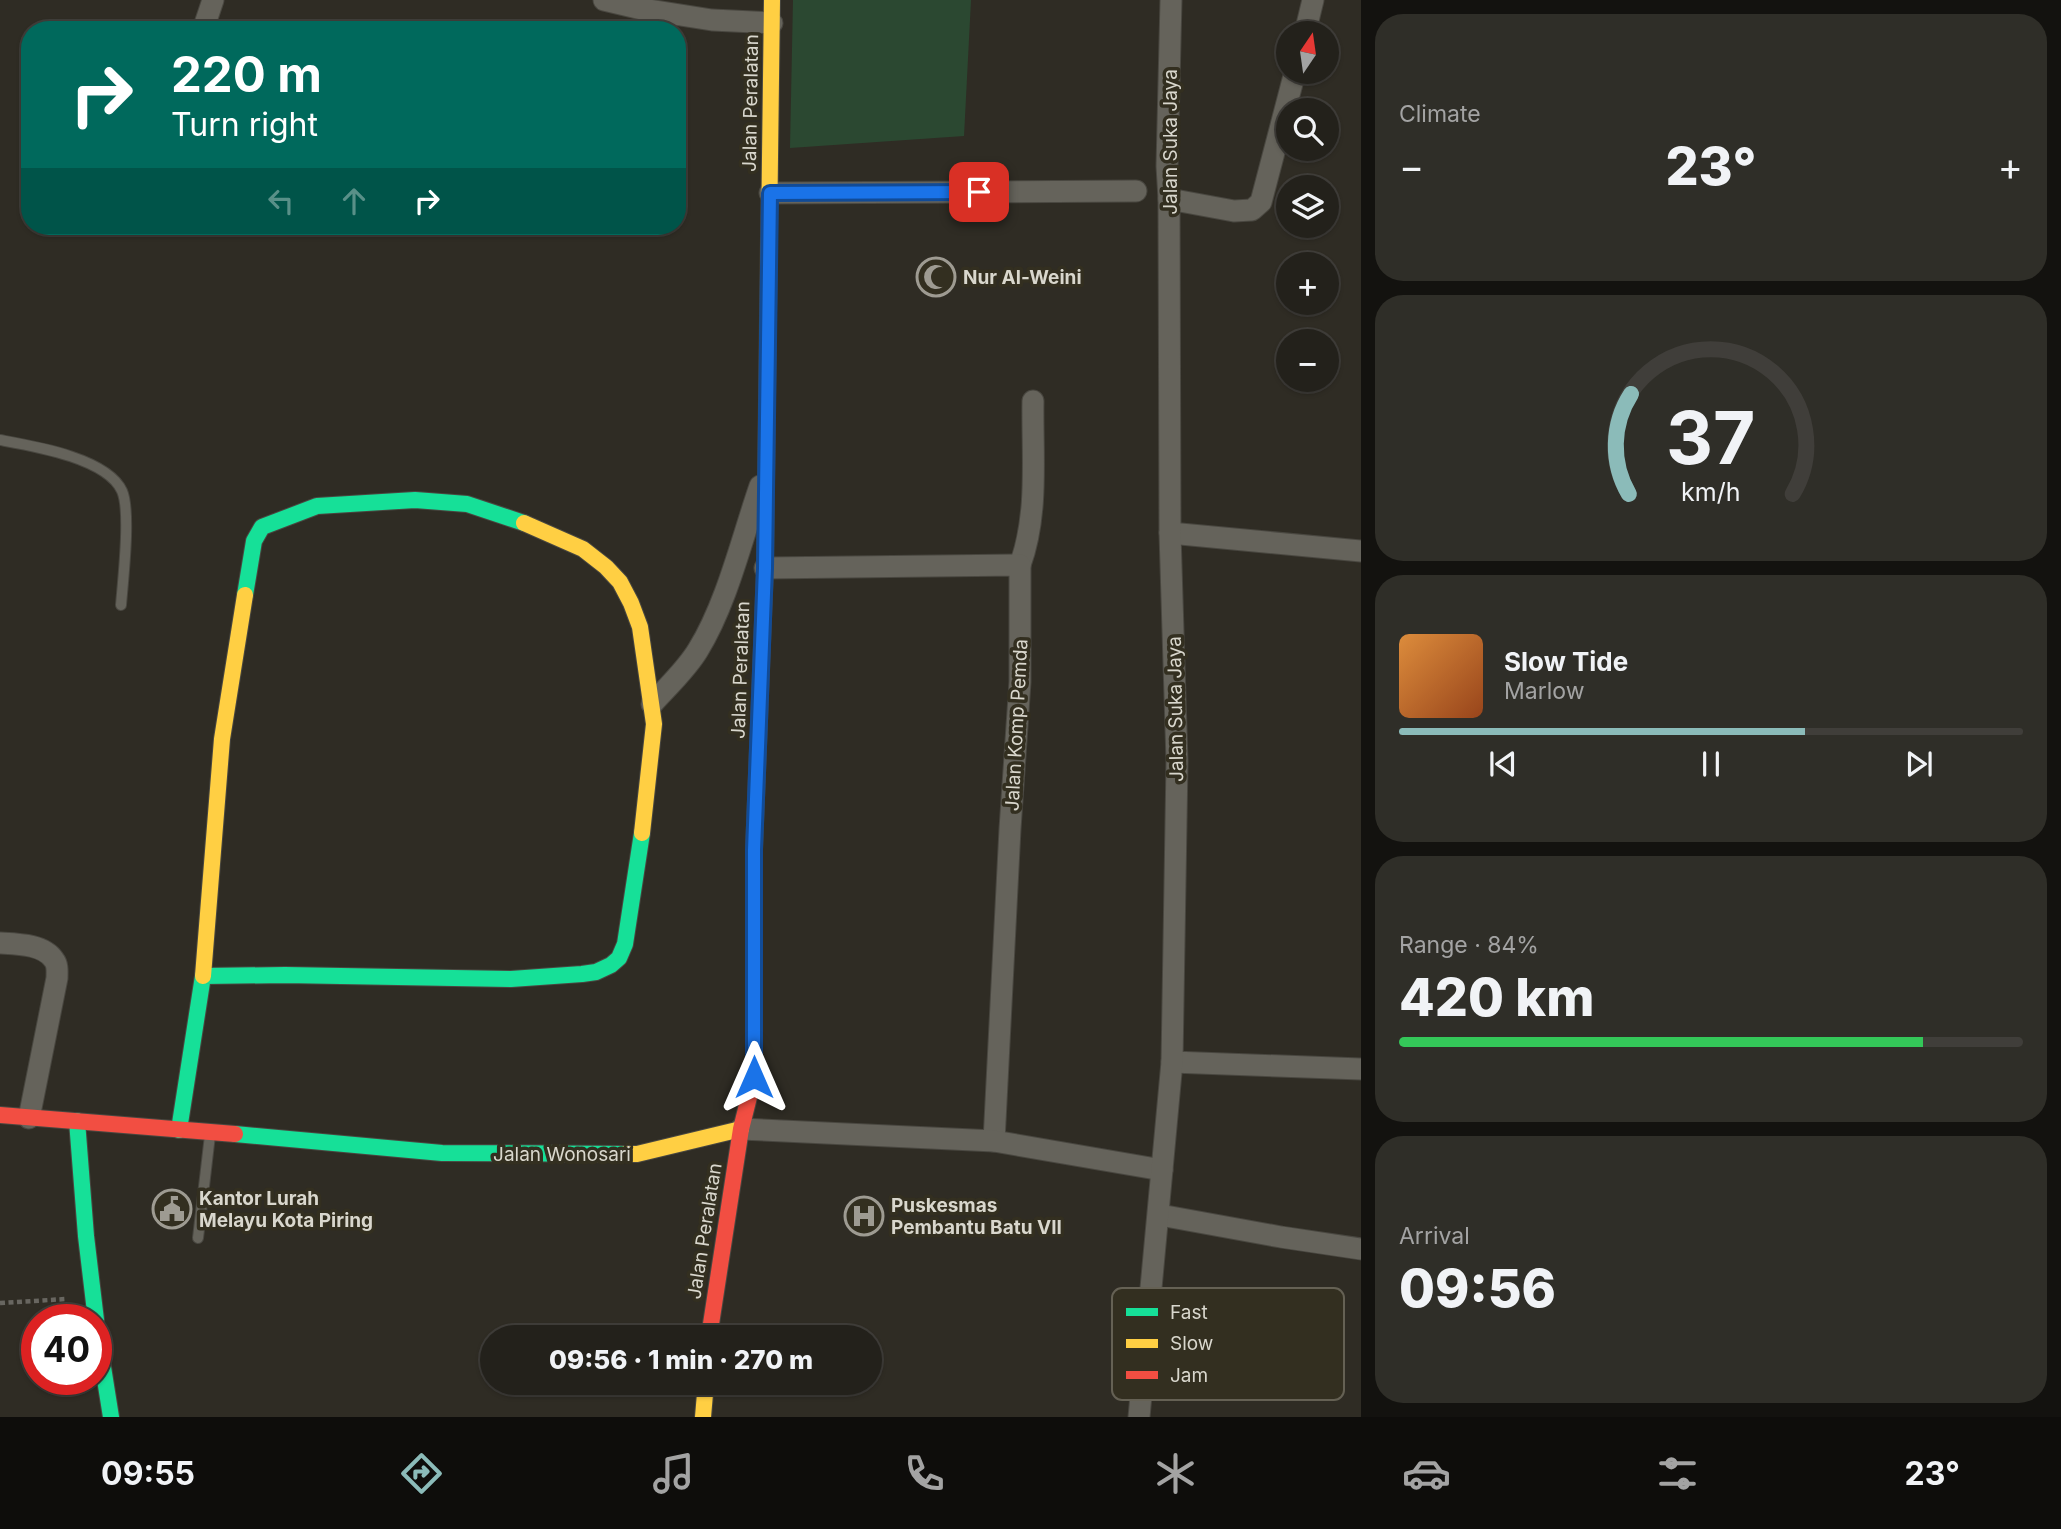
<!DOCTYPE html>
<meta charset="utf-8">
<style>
body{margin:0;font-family:Inter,sans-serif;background:#2f2e28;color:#f1f3f6;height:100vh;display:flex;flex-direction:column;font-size:26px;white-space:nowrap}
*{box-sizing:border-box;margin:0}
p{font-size:23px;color:#a3a3a3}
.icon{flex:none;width:38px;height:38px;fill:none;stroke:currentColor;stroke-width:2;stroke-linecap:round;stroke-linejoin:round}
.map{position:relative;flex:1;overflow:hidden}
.panel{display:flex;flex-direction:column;gap:14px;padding:14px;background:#13120f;width:700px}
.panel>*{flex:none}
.banner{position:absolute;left:21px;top:21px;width:665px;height:214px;border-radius:28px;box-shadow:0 2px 5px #0004,0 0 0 2px #403e3a;background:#00695c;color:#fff;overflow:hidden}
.needle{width:46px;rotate:13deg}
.fabs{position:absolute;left:1276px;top:21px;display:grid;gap:14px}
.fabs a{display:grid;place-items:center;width:63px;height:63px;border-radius:50%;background:#23211b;box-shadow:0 2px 5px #0004,0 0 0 2px #403e3a;font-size:35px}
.speed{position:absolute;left:21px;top:1304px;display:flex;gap:14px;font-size:35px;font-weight:700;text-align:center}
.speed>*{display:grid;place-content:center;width:91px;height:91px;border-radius:50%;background:#23211b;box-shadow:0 2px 5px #0004,0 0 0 2px #403e3a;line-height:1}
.speed .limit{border:10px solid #d22;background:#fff;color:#111}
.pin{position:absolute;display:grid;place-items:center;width:60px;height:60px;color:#fff;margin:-30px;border-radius:14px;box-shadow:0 4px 10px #0006}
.me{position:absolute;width:77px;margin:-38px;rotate:0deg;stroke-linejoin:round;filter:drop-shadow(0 0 5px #0008)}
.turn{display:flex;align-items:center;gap:24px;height:147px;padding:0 35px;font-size:32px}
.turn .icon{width:91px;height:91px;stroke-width:2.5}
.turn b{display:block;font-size:49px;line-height:60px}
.lanes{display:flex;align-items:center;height:66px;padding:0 35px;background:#0003;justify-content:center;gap:35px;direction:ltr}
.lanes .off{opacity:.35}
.big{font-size:52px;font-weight:800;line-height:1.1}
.panel .card{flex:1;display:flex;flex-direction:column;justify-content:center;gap:10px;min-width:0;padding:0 24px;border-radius:28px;background:#2f2e28}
.panel .dial{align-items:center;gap:0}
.dial svg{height:182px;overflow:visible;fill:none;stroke:#403e3a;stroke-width:7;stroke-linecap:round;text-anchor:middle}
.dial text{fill:#f1f3f6;stroke:none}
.song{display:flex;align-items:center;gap:21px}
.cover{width:84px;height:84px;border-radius:10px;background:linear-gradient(135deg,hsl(30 70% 55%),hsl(20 70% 35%))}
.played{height:7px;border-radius:4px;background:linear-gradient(90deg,#8bbbb9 65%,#403e3a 65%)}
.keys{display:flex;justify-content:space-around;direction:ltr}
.heat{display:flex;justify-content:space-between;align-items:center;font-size:38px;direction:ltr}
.charge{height:10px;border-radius:5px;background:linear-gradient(90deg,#34c759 84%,#403e3a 0)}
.trip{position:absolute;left:480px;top:1325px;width:402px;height:70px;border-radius:35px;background:#23211b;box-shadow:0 2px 5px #0004,0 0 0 2px #403e3a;font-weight:800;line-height:70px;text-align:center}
.tab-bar{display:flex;height:112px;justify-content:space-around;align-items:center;background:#0e0d0b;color:#a3a3a3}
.tab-bar .icon{width:49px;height:49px}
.tab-bar .active{color:#8bbbb9}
.tab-bar b{font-size:32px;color:#f1f3f6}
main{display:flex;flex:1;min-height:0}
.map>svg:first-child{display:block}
.green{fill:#2b4831}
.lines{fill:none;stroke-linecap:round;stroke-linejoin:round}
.lane-casing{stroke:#494740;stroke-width:12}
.street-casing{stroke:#494740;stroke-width:23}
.fast-casing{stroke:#494740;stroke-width:18}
.slow-casing{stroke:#494740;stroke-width:18}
.jam-casing{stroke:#494740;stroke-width:18}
.path{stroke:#686660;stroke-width:4.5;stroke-dasharray:5 3.5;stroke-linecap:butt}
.lane{stroke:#65635b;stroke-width:10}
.street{stroke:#65635b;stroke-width:21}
.fast{stroke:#16e098;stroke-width:16}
.slow{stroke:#ffcf43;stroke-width:16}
.jam{stroke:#f24e42;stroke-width:16}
.route-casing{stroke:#114b97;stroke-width:18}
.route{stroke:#1a73e8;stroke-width:12}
.labels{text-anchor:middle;stroke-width:7;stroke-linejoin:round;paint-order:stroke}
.street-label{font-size:19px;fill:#d9d7cd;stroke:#332f20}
.poi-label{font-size:19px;font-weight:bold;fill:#d9d7cd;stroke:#332f20;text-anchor:start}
.key{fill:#332f20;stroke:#656154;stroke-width:2}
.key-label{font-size:19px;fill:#d9d7cd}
</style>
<main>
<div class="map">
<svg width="1361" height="1417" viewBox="0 0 1361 1417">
<rect width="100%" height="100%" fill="#2f2c24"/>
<!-- green -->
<polygon class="green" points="793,0 971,0 964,136 790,148"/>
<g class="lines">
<defs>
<g id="lane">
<path d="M0,440c33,6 107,18 122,51 9,20 1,89 -1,114"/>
<polyline points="198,1238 210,1135"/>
</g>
<g id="street">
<polyline points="604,0 642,9 712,20 772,23"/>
<polyline points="203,30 213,0"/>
<polyline points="1305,33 1313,0"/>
<polyline points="770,193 1136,191"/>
<polyline points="1169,199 1234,211 1252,210 1261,202 1295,72"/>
<polyline points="1170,533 1361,551"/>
<path d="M1020,565c19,-52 12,-111 13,-164"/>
<polyline points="765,568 1020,565 1020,682 1010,829 994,1141"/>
<path d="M652,704c16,-18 34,-34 46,-54 29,-47 44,-112 62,-164"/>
<path d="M0,943c17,1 44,1 54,17 4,5 3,12 3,18l-28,140"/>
<polyline points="1172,1062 1361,1069"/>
<polyline points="741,1129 994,1141 1162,1170"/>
<polyline points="1160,1215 1281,1237 1361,1249"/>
<polyline points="1139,1417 1172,1062 1177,762 1170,533 1169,199 1167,166 1171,0"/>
</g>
<g id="fast">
<polyline points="245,595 254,541 262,527 317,506 415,500 467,504 524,523"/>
<polyline points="754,960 754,850 765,568 768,315"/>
<polyline points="77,1121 86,1236 96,1320"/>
<polyline points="179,1130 203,976 285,975 511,979 582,974 596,972 611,965 619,958 625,944 642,833"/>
<polyline points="235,1134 442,1153 626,1154"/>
<polyline points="96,1323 111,1417"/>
</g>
<g id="slow">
<polyline points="768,315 772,0"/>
<polyline points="524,523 583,549 606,567 620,582 631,603 640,627 654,724 642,833"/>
<polyline points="203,976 222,739 245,595"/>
<polyline points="626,1154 637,1154 741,1129"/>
<polyline points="703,1417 706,1382"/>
</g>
<g id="jam">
<polyline points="0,1115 235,1134"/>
<polyline points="709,1337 741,1129 754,1077 754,960"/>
</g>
</defs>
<!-- lane casing -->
<use href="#lane" class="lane-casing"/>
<!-- street casing -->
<use href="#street" class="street-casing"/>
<!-- fast casing -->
<use href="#fast" class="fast-casing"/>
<!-- slow casing -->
<use href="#slow" class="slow-casing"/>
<!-- jam casing -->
<use href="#jam" class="jam-casing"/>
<!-- path -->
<polyline class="path" points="0,1303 66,1299"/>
<!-- lane -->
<use href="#lane" class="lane"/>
<!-- street -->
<use href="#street" class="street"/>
<!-- fast -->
<use href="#fast" class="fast"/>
<!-- slow -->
<use href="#slow" class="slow"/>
<!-- jam -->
<use href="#jam" class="jam"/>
</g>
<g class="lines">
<defs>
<polyline id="route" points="754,1077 754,850 765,568 770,193 979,192"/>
</defs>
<!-- route casing -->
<use href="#route" class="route-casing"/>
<!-- route -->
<use href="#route" class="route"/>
</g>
<!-- icons -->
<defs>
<symbol id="mosque-ring" viewBox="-11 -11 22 22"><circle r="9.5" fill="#332f20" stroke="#9e9b92" stroke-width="1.5"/><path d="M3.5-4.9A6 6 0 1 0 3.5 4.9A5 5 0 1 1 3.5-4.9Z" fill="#9e9b92"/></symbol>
<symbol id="civic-ring" viewBox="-11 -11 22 22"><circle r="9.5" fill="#332f20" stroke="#9e9b92" stroke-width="1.5"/><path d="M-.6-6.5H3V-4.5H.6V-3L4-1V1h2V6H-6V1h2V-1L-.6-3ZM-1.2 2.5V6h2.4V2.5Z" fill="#9e9b92"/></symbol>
<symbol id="hospital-ring" viewBox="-11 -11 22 22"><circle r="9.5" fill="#332f20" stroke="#9e9b92" stroke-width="1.5"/><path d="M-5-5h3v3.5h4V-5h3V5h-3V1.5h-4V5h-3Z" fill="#9e9b92"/></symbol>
</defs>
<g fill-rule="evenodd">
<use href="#mosque-ring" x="914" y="255" width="44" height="44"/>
<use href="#civic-ring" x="150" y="1187" width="44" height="44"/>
<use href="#hospital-ring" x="842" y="1194" width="44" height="44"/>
</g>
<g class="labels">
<!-- street labels -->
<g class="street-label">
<text transform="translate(750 103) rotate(-89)" y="7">Jalan Peralatan</text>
<text transform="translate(1170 142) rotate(-90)" y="7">Jalan Suka Jaya</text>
<text transform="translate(740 670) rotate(-88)" y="7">Jalan Peralatan</text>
<text transform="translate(1175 709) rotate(-91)" y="7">Jalan Suka Jaya</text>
<text transform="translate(1016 725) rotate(-87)" y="7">Jalan Komp Pemda</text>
<text x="562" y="1161">Jalan Wonosari</text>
<text transform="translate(704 1231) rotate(-81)" y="7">Jalan Peralatan</text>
</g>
<!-- poi labels -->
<g class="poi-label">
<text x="963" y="284">Nur Al-Weini</text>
<text x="199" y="1205">Kantor Lurah<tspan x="199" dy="22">Melayu Kota Piring</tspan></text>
<text x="891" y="1212">Puskesmas<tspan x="891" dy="22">Pembantu Batu VII</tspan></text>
</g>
</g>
<!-- legend -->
<rect x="1112" y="1288" width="232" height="112" rx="10" class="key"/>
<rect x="1126" y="1308" width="32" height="8" fill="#16e098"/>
<rect x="1126" y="1339" width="32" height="9" fill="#ffcf43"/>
<rect x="1126" y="1371" width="32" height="8" fill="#f24e42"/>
<g class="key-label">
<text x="1170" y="1319">Fast</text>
<text x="1170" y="1350">Slow</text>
<text x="1170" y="1382">Jam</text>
</g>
</svg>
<div class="fabs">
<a><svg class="needle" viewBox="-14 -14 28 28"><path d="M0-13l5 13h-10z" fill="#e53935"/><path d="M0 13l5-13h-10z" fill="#a3a3a3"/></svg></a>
<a><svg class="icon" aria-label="search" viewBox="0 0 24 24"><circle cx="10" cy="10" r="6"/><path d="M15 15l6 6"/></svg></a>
<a><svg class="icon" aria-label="layers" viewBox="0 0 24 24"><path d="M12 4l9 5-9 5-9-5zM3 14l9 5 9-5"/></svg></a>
<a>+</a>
<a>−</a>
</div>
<div class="speed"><div class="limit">40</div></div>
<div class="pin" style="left:979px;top:192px;background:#d93025"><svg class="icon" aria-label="arrive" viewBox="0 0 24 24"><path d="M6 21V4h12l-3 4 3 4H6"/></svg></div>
<svg class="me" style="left:754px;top:1077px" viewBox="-20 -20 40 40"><path d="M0-17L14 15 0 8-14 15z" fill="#1a73e8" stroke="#fff" stroke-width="4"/></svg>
<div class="trip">09:56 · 1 min · 270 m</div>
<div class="banner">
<div class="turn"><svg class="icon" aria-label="right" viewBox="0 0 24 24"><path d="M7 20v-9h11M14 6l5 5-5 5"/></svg><div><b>220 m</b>Turn right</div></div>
<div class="lanes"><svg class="icon off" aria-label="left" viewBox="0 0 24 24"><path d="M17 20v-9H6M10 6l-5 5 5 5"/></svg><svg class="icon off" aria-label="ahead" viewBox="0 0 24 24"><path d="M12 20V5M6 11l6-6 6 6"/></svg><svg class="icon" aria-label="right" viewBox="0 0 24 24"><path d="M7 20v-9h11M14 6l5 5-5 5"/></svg></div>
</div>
</div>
<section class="panel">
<div class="card"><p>Climate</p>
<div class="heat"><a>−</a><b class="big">23°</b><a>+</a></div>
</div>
<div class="card dial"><svg viewBox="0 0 100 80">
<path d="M14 69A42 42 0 1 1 86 69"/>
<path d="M14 69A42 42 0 0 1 15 25" stroke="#8bbbb9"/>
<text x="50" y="56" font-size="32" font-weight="700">37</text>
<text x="50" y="72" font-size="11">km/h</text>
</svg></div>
<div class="card">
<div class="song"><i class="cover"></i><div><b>Slow Tide</b><p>Marlow</p></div></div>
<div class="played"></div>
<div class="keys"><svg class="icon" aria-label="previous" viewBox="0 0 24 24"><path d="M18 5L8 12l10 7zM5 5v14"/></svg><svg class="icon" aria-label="pause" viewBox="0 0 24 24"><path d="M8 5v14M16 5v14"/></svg><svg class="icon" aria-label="next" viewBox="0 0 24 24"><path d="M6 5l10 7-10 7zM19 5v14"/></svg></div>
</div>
<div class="card"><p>Range · 84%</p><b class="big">420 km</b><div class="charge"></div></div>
<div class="card"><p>Arrival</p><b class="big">09:56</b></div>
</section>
</main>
<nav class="tab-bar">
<b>09:55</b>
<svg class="icon active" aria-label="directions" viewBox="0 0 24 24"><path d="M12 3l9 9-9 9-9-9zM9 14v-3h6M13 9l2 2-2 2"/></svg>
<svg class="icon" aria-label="music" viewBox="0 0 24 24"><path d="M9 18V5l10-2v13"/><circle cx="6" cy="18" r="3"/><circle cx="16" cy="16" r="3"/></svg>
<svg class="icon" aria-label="phone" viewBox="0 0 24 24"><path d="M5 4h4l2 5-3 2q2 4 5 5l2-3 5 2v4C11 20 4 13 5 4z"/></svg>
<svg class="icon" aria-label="climate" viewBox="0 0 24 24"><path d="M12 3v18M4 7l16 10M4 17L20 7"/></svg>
<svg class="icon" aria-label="car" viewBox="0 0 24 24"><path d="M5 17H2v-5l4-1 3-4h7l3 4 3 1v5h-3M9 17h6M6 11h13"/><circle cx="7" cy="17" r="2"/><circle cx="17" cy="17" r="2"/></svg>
<svg class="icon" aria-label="filters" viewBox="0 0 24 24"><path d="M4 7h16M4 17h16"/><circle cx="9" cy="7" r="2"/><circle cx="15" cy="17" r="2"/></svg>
<b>23°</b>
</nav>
